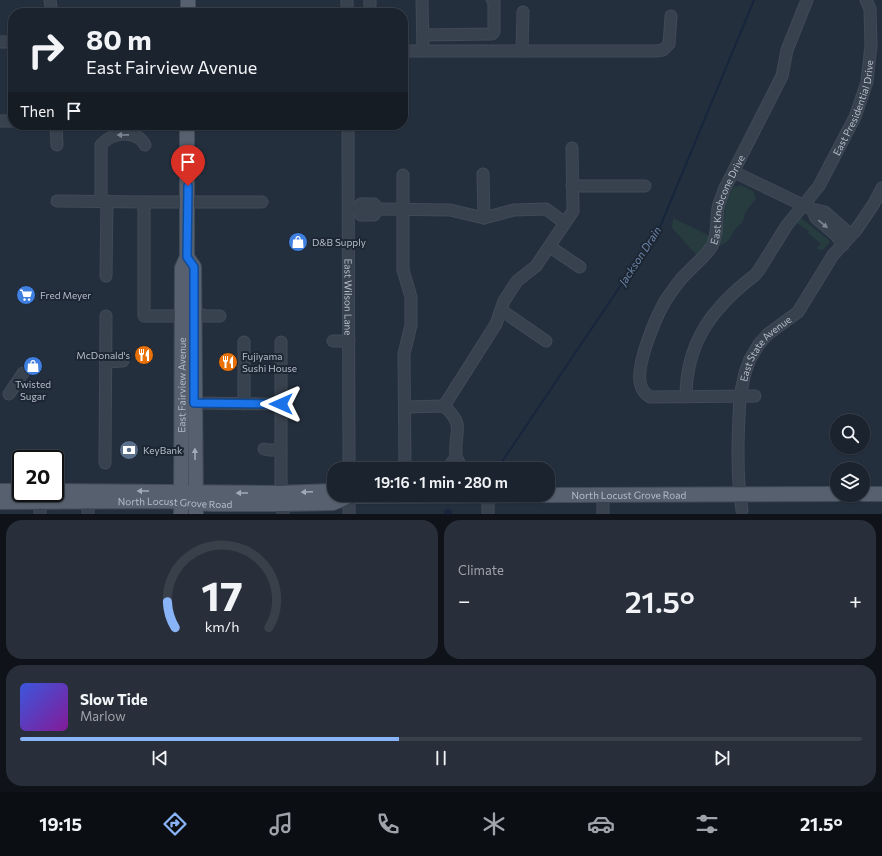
<!DOCTYPE html>
<meta charset="utf-8">
<style>
body{margin:0;font-family:Commissioner,sans-serif;background:#282f3a;color:#f1f3f6;height:100vh;display:flex;flex-direction:column;font-size:15px;white-space:nowrap}
*{box-sizing:border-box;margin:0}
p{font-size:13px;color:#a0a4aa}
.icon{flex:none;width:22px;height:22px;fill:none;stroke:currentColor;stroke-width:2;stroke-linecap:round;stroke-linejoin:round}
.map{position:relative;height:514px;overflow:hidden}
.sheet{display:flex;flex-direction:column;gap:6px;padding:6px;background:#0f1319;flex:1}
.sheet>*{flex:none}
.guide{position:absolute;left:8px;top:8px;width:400px;height:122px;border-radius:16px;box-shadow:0 1px 3px #0004,0 0 0 1px #39404a;background:#1b232e;color:#f1f3f6;overflow:hidden}
.tools{position:absolute;left:830px;top:414px;display:grid;gap:8px}
.tools a{display:grid;place-items:center;width:40px;height:40px;border-radius:50%;background:#1b232e;box-shadow:0 1px 3px #0004,0 0 0 1px #39404a;font-size:20px}
.speed{position:absolute;left:12px;top:450px;display:flex;gap:8px;font-size:20px;font-weight:700;text-align:center}
.speed>*{display:grid;place-content:center;width:52px;height:52px;border-radius:50%;background:#1b232e;box-shadow:0 1px 3px #0004,0 0 0 1px #39404a;line-height:1}
.speed .limit{border:2px solid #111;border-radius:6px;background:#fff;color:#111}
.pin{position:absolute;display:grid;place-items:center;width:34px;height:34px;color:#fff;margin:-41px -17px;border-radius:50% 50% 50% 0;rotate:-45deg;box-shadow:0 0 4px #0007}
.pin .icon{rotate:45deg}
.me{position:absolute;width:44px;margin:-22px;rotate:270deg;stroke-linejoin:round;filter:drop-shadow(0 0 3px #0008)}
.turn{display:flex;align-items:center;gap:14px;height:84px;padding:0 12px;font-size:18px}
.turn .icon{width:52px;height:52px;stroke-width:2.5}
.turn b{display:block;font-size:28px;line-height:34px}
.then{display:flex;align-items:center;height:38px;padding:0 12px;background:#0003;gap:8px;font-size:15px}
.big{font-size:30px;font-weight:600;line-height:1.1}
.sheet .card{flex:1;display:flex;flex-direction:column;justify-content:center;gap:6px;min-width:0;padding:0 14px;border-radius:16px;background:#282f3a}
.sheet .dial{align-items:center;gap:0}
.dial svg{height:104px;overflow:visible;fill:none;stroke:#39404a;stroke-width:7;stroke-linecap:round;text-anchor:middle}
.dial text{fill:#f1f3f6;stroke:none}
.song{display:flex;align-items:center;gap:12px}
.cover{width:48px;height:48px;border-radius:6px;background:linear-gradient(135deg,hsl(230 70% 55%),hsl(290 70% 35%))}
.played{height:4px;border-radius:2px;background:linear-gradient(90deg,#8ab4f8 45%,#39404a 45%)}
.keys{display:flex;justify-content:space-around;direction:ltr}
.heat{display:flex;justify-content:space-between;align-items:center;font-size:22px;direction:ltr}
.sheet .tiles{flex:1;display:grid;gap:6px;grid-template-columns:1fr 1fr}
.card:last-child{grid-column:span 2}
.trip{position:absolute;left:327px;top:462px;width:228px;height:40px;border-radius:16px;background:#1b232e;box-shadow:0 1px 3px #0004,0 0 0 1px #39404a;font-weight:600;line-height:40px;text-align:center}
.menu{display:flex;height:64px;justify-content:space-around;align-items:center;background:#0b0e12;color:#a0a4aa}
.menu .icon{width:28px;height:28px}
.menu .on{color:#8ab4f8}
.menu b{font-size:18px;color:#f1f3f6}
.map>svg:first-child{display:block}
.green{fill:#263c3f}
.lines{fill:none;stroke-linecap:round;stroke-linejoin:round}
.stream{stroke:#17263c;stroke-width:2}
.canal{stroke:#17263c;stroke-width:8}
.minor-casing{stroke:#414a57;stroke-width:13}
.major-casing{stroke:#414a57;stroke-width:16}
.minor{stroke:#38414e;stroke-width:11}
.major{stroke:#56606e;stroke-width:14}
.oneway{fill:#7c8592}
.oneway2{fill:#a1aab7}
.route-casing{stroke:#114b97;stroke-width:10}
.route{stroke:#1a73e8;stroke-width:7}
.labels{text-anchor:middle;stroke-width:4;stroke-linejoin:round;paint-order:stroke}
.street-label{font-size:10px;fill:#b4bcc9;stroke:#1d2633}
.poi-label{font-size:10px;fill:#b4bcc9;stroke:#1d2633;text-anchor:start}
.water-label{font-size:11px;font-style:italic;fill:#6d86a8;stroke:#1d2633}
</style>
<div class="map">
<svg width="882" height="514" viewBox="0 0 882 514">
<rect width="100%" height="100%" fill="#242f3e"/>
<!-- green -->
<g class="green">
<path d="M740,185l13,6 3,7c-3,5 -9,11 -11,16 -3,10 0,6 -8,13 -6,6 -6,16 -17,18l6,-41 7,-16 2,-2 2,1z"/>
<polygon points="673,218 714,238 700,259 672,228"/>
<polygon points="797,218 802,219 829,240 829,243 823,250 821,249 820,250 817,248 821,244 808,233 809,231 797,223 795,223"/>
</g>
<g class="lines">
<!-- stream -->
<polyline class="stream" points="497,469 660,227 754,0"/>
<!-- canal -->
<polyline class="canal" points="448,514 448,513"/>
<defs>
<g id="minor">
<polyline points="50,0 52,13"/>
<polyline points="370,0 370,13"/>
<polyline points="422,0 423,51"/>
<polyline points="347,13 347,0"/>
<polyline points="423,35 492,34 494,32 494,2 492,0"/>
<polyline points="0,42 13,42"/>
<polyline points="403,51 656,51 663,50 669,44 671,16"/>
<polyline points="522,51 523,12"/>
<polyline points="0,121 13,121"/>
<polyline points="56,125 57,145"/>
<path id="s1" d="M348,125l1,344"/>
<polyline points="734,172 809,208"/>
<polyline points="483,174 484,218"/>
<polyline points="403,175 403,270 411,297 411,325 404,354 405,467"/>
<polyline points="572,186 645,186"/>
<polyline points="57,201 144,202"/>
<path d="M101,201v-56c4,-4 8,-8 13,-9 10,-4 26,-2 31,9"/>
<polygon points="361,204 374,204 378,209 374,215 361,215 358,209"/>
<polyline points="378,209 450,210 484,218 514,210 546,209 565,223"/>
<polyline points="843,245 836,235 816,218 812,209 825,212 851,235"/>
<polyline points="550,247 580,267"/>
<polyline points="106,276 107,201"/>
<polyline points="501,310 546,341"/>
<polyline points="194,314 206,316 220,316"/>
<polyline points="182,316 144,316 144,202 262,202"/>
<polyline points="333,341 349,341"/>
<polyline points="244,342 244,404"/>
<polyline points="106,362 123,361"/>
<polyline points="9,394 23,373"/>
<path id="s2" d="M755,396l-105,1c-4,-3 -8,-6 -9,-11 -7,-19 17,-76 29,-92 5,-7 10,-15 17,-21 8,-9 18,-16 25,-27 7,-13 3,-28 7,-42 1,-4 4,-9 5,-14l58,-114 5,-26 20,-50"/>
<path id="s3" d="M686,397c0,-55 27,-90 69,-122l4,-5 28,-45 32,-39 36,-69 12,-35 4,-37 -1,-36 -4,-9"/>
<polyline points="194,403 281,404"/>
<polyline points="444,406 496,324 504,301 517,281 536,266 573,211 572,148"/>
<path d="M405,407l39,-1c22,20 10,24 12,49 0,5 5,8 5,14"/>
<polyline points="264,449 269,450 281,450"/>
<polyline points="105,463 106,316"/>
<polyline points="451,469 451,464 456,457"/>
<polyline points="281,493 281,342"/>
<polyline points="349,495 349,514"/>
<polyline points="488,495 488,514"/>
<polyline points="603,495 603,514"/>
<polyline points="88,502 88,514"/>
<polyline points="282,504 283,514"/>
<path id="s4" d="M742,510c-6,-36 -4,-78 -2,-114l5,-23 5,-14 9,-15 9,-10 30,-22 35,-57 23,-25 17,-25 9,-17"/>
<polyline points="40,514 40,502"/>
</g>
<g id="major">
<polyline points="188,0 188,13"/>
<polyline points="187,257 194,267 196,514"/>
<polyline points="0,491 21,491"/>
<polyline points="55,491 277,493 334,491"/>
<polyline points="863,494 882,494"/>
<path id="s5" d="M346,495l3,1 488,-2"/>
<path id="s6" d="M0,502l166,-1 46,3h70l51,-1 16,-7"/>
<path id="s7" d="M181,514l1,-246 5,-11v-132"/>
</g>
</defs>
<!-- minor casing -->
<use href="#minor" class="minor-casing"/>
<!-- major casing -->
<use href="#major" class="major-casing"/>
<!-- minor -->
<use href="#minor" class="minor"/>
<!-- major -->
<use href="#major" class="major"/>
</g>
<!-- one-way arrows -->
<defs><path id="oneway-solid" d="M-6-.8H1V-3.2L6.5 0L1 3.2V.8H-6Z"/></defs>
<g class="oneway">
<use href="#oneway-solid" transform="translate(123 135) rotate(179)"/>
<use href="#oneway-solid" transform="translate(823 224) rotate(40)"/>
</g>
<g class="oneway2">
<use href="#oneway-solid" transform="translate(195 454) rotate(-91)"/>
<use href="#oneway-solid" transform="translate(143 491) rotate(-180)"/>
<use href="#oneway-solid" transform="translate(307 492) rotate(178)"/>
<use href="#oneway-solid" transform="translate(242 493) rotate(-180)"/>
</g>
<g class="lines">
<defs>
<polyline id="route" points="188,186 187,257 194,267 194,403 281,404"/>
</defs>
<!-- route casing -->
<use href="#route" class="route-casing"/>
<!-- route -->
<use href="#route" class="route"/>
</g>
<!-- icons -->
<defs>
<symbol id="shop-disc" viewBox="-11 -11 22 22"><circle r="9.5" fill="#3f7fe0" stroke="#1d2633"/><path d="M-5-2.5h2.3a2.7 3.5 0 0 1 5.4 0H5L5.5 6h-11ZM-1.5-2.5h3a1.5 2.3 0 0 0-3 0Z" fill="#fff"/></symbol>
<symbol id="supermarket-disc" viewBox="-11 -11 22 22"><circle r="9.5" fill="#3f7fe0" stroke="#1d2633"/><path d="M-6-5.5h2.5l.6 2H6L4.5 2H-2.5L-4.4-4H-6ZM-1.5 3.2a1.3 1.3 0 1 0 .1 0ZM3 3.2a1.3 1.3 0 1 0 .1 0Z" fill="#fff"/></symbol>
<symbol id="restaurant-disc" viewBox="-11 -11 22 22"><circle r="9.5" fill="#e8710a" stroke="#1d2633"/><path d="M-5-6h1v4h1v-4h1v4h1v-4h1v5L-1.5 .5V6h-2V.5L-5-1ZM5-6V6H3V1.5H1.5Q1.5-4 5-6Z" fill="#fff"/></symbol>
<symbol id="bank-disc" viewBox="-11 -11 22 22"><circle r="9.5" fill="#5c6f8a" stroke="#1d2633"/><path d="M-6-4H6V4H-6ZM0-2.3a2.3 2.3 0 1 0 0 4.6a2.3 2.3 0 1 0 0-4.6Z" fill="#fff"/></symbol>
</defs>
<g fill-rule="evenodd">
<use href="#shop-disc" x="287" y="231" width="22" height="22"/>
<use href="#supermarket-disc" x="15" y="284" width="22" height="22"/>
<use href="#restaurant-disc" x="133" y="344" width="22" height="22"/>
<use href="#restaurant-disc" x="217" y="351" width="22" height="22"/>
<use href="#shop-disc" x="22" y="355" width="22" height="22"/>
<use href="#bank-disc" x="118" y="439" width="22" height="22"/>
</g>
<g class="labels">
<!-- street labels -->
<g class="street-label">
<text dy="4" stroke="none"><textPath href="#s3" startOffset="342">East Presidential Drive</textPath></text>
<text dy="4" stroke="none"><textPath href="#s2" startOffset="331">East Knobcone Drive</textPath></text>
<text dy="4" stroke="none"><textPath href="#s1" startOffset="172">East Wilson Lane</textPath></text>
<text dy="4" stroke="none"><textPath href="#s4" startOffset="170">East State Avenue</textPath></text>
<text dy="4" stroke="none"><textPath href="#s7" startOffset="129">East Fairview Avenue</textPath></text>
<text dy="4" stroke="none"><textPath href="#s5" startOffset="283">North Locust Grove Road</textPath></text>
<text dy="4" stroke="none"><textPath href="#s6" startOffset="175">North Locust Grove Road</textPath></text>
</g>
<!-- poi labels -->
<g class="poi-label">
<text x="312" y="246">D&amp;B Supply</text>
<text x="40" y="299">Fred Meyer</text>
<text x="130" y="359" text-anchor="end">McDonald's</text>
<text x="242" y="360">Fujiyama<tspan x="242" dy="12">Sushi House</tspan></text>
<text x="33" y="388" text-anchor="middle">Twisted<tspan x="33" dy="12">Sugar</tspan></text>
<text x="143" y="454">KeyBank</text>
</g>
<!-- water labels -->
<g class="water-label">
<text transform="translate(640 256) rotate(-57)" y="4">Jackson Drain</text>
</g>
</g>
</svg>
<div class="tools">
<a><svg class="icon" aria-label="search" viewBox="0 0 24 24"><circle cx="10" cy="10" r="6"/><path d="M15 15l6 6"/></svg></a>
<a><svg class="icon" aria-label="layers" viewBox="0 0 24 24"><path d="M12 4l9 5-9 5-9-5zM3 14l9 5 9-5"/></svg></a>
</div>
<div class="speed"><div class="limit">20</div></div>
<div class="pin" style="left:188px;top:186px;background:#d93025"><svg class="icon" aria-label="arrive" viewBox="0 0 24 24"><path d="M6 21V4h12l-3 4 3 4H6"/></svg></div>
<svg class="me" style="left:281px;top:404px" viewBox="-20 -20 40 40"><path d="M0-17L14 15 0 8-14 15z" fill="#1a73e8" stroke="#fff" stroke-width="4"/></svg>
<div class="trip">19:16 · 1 min · 280 m</div>
<div class="guide">
<div class="turn"><svg class="icon" aria-label="right" viewBox="0 0 24 24"><path d="M7 20v-9h11M14 6l5 5-5 5"/></svg><div><b>80 m</b>East Fairview Avenue</div></div>
<div class="then">Then<svg class="icon" aria-label="arrive" viewBox="0 0 24 24"><path d="M6 21V4h12l-3 4 3 4H6"/></svg></div>
</div>
</div>
<section class="sheet">
<div class="tiles">
<div class="card dial"><svg viewBox="0 0 100 80">
<path d="M14 69A42 42 0 1 1 86 69"/>
<path d="M14 69A42 42 0 0 1 8 49" stroke="#8ab4f8"/>
<text x="50" y="56" font-size="32" font-weight="700">17</text>
<text x="50" y="72" font-size="11">km/h</text>
</svg></div>
<div class="card"><p>Climate</p>
<div class="heat"><a>−</a><b class="big">21.5°</b><a>+</a></div>
</div>
<div class="card">
<div class="song"><i class="cover"></i><div><b>Slow Tide</b><p>Marlow</p></div></div>
<div class="played"></div>
<div class="keys"><svg class="icon" aria-label="previous" viewBox="0 0 24 24"><path d="M18 5L8 12l10 7zM5 5v14"/></svg><svg class="icon" aria-label="pause" viewBox="0 0 24 24"><path d="M8 5v14M16 5v14"/></svg><svg class="icon" aria-label="next" viewBox="0 0 24 24"><path d="M6 5l10 7-10 7zM19 5v14"/></svg></div>
</div>
</div>
</section>
<nav class="menu">
<b>19:15</b>
<svg class="icon on" aria-label="directions" viewBox="0 0 24 24"><path d="M12 3l9 9-9 9-9-9zM9 14v-3h6M13 9l2 2-2 2"/></svg>
<svg class="icon" aria-label="music" viewBox="0 0 24 24"><path d="M9 18V5l10-2v13"/><circle cx="6" cy="18" r="3"/><circle cx="16" cy="16" r="3"/></svg>
<svg class="icon" aria-label="phone" viewBox="0 0 24 24"><path d="M5 4h4l2 5-3 2q2 4 5 5l2-3 5 2v4C11 20 4 13 5 4z"/></svg>
<svg class="icon" aria-label="climate" viewBox="0 0 24 24"><path d="M12 3v18M4 7l16 10M4 17L20 7"/></svg>
<svg class="icon" aria-label="car" viewBox="0 0 24 24"><path d="M5 17H2v-5l4-1 3-4h7l3 4 3 1v5h-3M9 17h6M6 11h13"/><circle cx="7" cy="17" r="2"/><circle cx="17" cy="17" r="2"/></svg>
<svg class="icon" aria-label="filters" viewBox="0 0 24 24"><path d="M4 7h16M4 17h16"/><circle cx="9" cy="7" r="2"/><circle cx="15" cy="17" r="2"/></svg>
<b>21.5°</b>
</nav>
